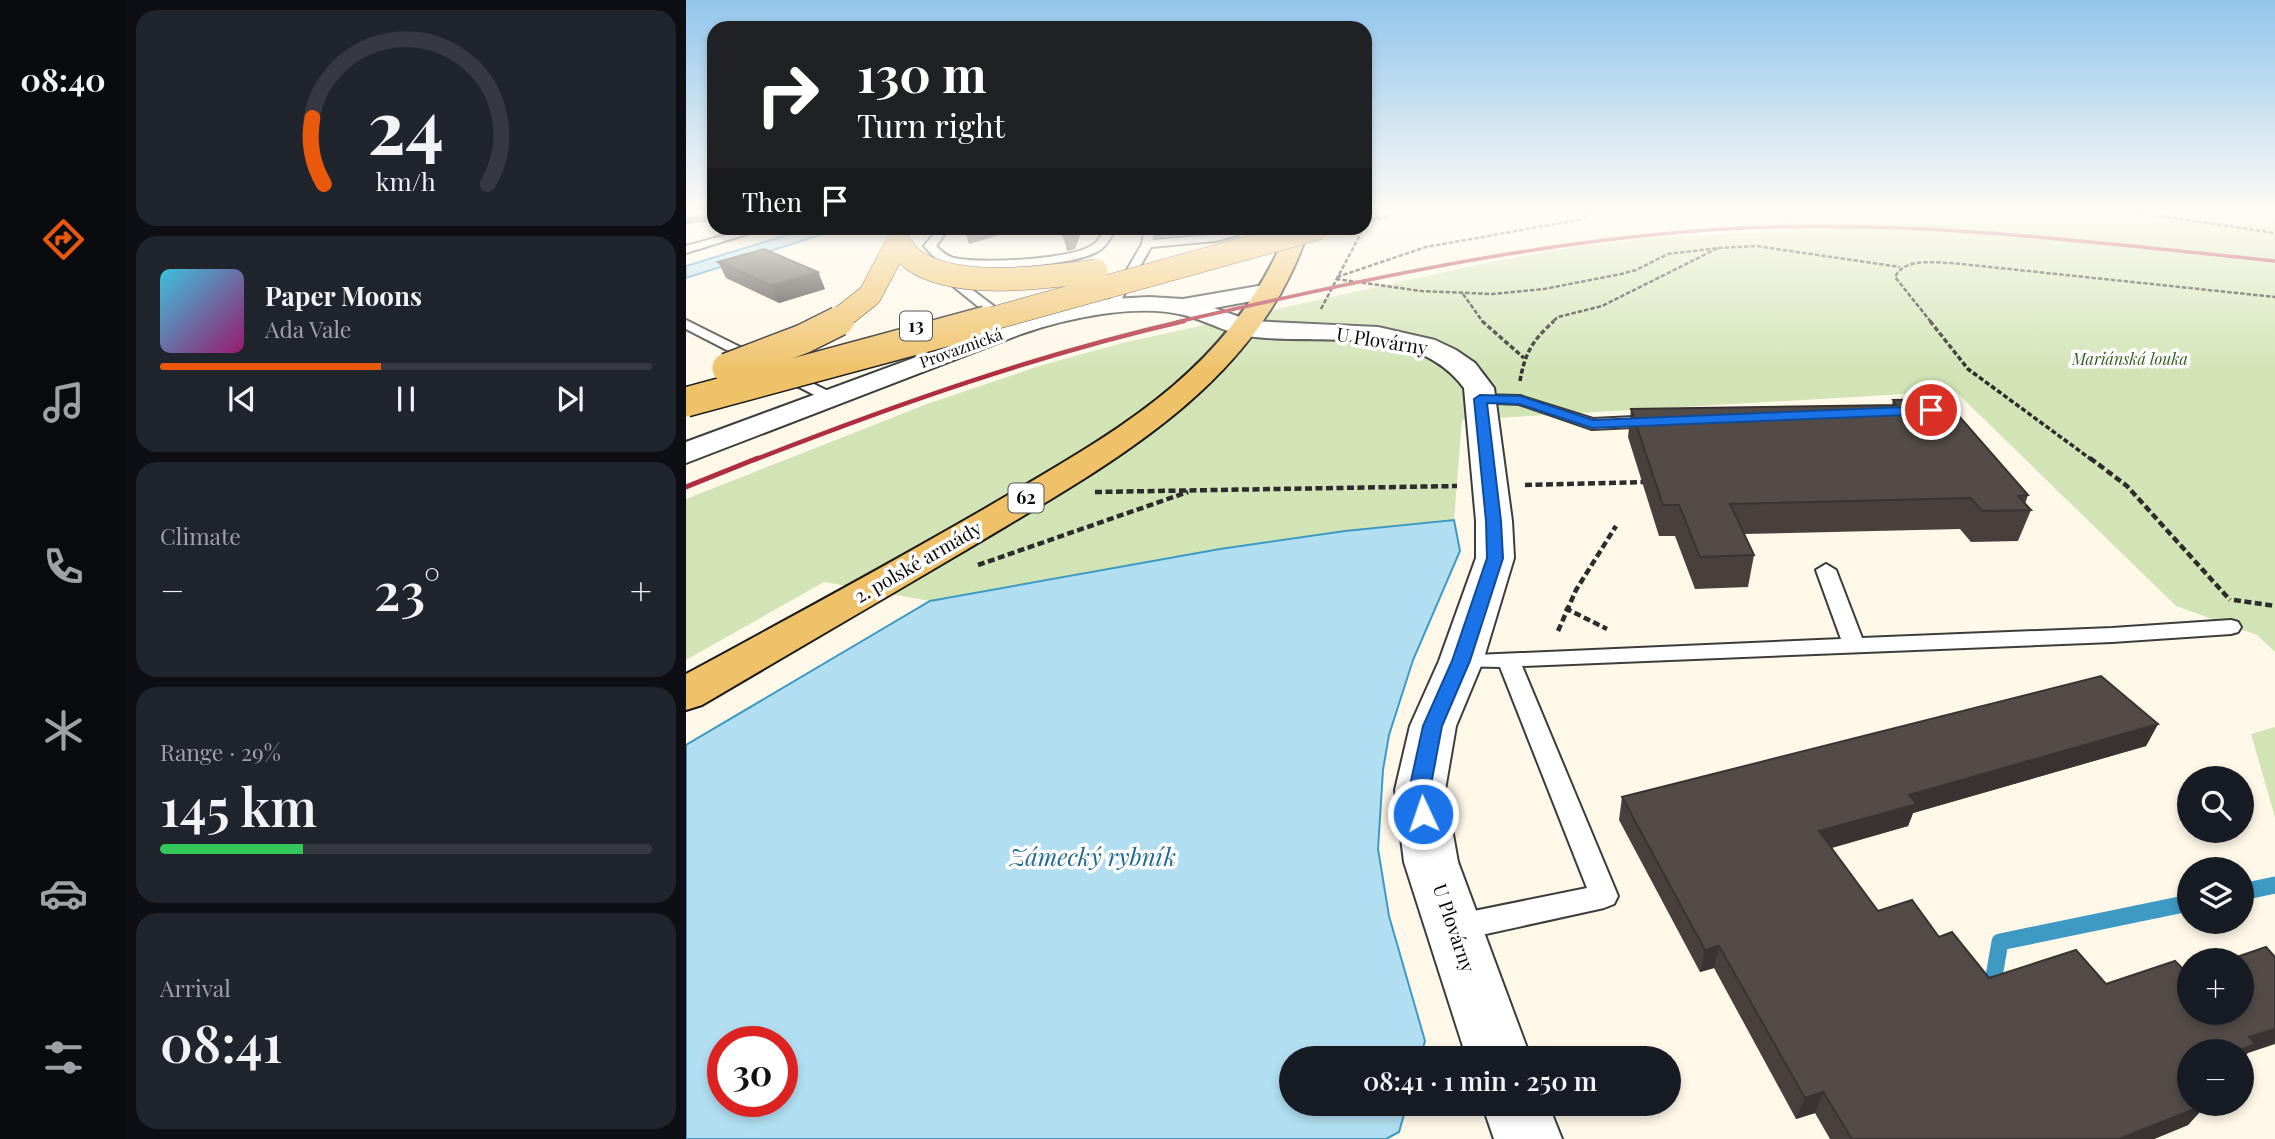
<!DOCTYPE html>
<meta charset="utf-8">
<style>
body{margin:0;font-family:"Playfair Display",serif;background:#20242c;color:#f1f3f6;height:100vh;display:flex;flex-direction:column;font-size:26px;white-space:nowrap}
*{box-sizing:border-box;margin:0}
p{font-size:23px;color:#9ea1a6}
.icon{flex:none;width:38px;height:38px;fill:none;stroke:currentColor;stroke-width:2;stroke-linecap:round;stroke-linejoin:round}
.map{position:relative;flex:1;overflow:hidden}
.side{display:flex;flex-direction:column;gap:10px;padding:10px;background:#0d0f14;width:560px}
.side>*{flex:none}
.top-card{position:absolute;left:21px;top:21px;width:665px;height:214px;border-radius:21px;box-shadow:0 4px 10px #0003;background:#202124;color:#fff;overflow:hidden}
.buttons{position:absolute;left:1491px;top:766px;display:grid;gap:14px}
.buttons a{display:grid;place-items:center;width:77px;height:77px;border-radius:50%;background:#171b24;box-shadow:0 4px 10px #0003;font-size:35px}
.speed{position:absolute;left:21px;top:1026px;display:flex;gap:14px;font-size:35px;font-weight:700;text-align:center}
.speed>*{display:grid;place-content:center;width:91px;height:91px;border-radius:50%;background:#171b24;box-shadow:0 4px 10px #0003;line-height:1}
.speed .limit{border:10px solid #d22;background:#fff;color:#111}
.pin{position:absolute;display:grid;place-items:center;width:60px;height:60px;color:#fff;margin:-30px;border:4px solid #fff;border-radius:50%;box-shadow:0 2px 7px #0007}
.me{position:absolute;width:77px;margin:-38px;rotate:357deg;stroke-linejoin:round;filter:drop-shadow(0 0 5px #0008)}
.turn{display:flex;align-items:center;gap:24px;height:147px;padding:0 35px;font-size:32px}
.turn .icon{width:91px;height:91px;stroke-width:2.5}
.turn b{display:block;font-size:49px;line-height:60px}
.then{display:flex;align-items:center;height:66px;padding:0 35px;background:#0003;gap:14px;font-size:26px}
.big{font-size:52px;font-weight:600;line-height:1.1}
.side .widget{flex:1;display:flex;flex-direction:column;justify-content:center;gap:10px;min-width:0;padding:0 24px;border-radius:21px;background:#20242c}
.side .dial{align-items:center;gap:0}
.dial svg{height:182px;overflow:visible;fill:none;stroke:#363941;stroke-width:7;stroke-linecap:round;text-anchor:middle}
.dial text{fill:#f1f3f6;stroke:none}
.song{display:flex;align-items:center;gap:21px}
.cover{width:84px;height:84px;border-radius:10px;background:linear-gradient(135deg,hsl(190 70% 55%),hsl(320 70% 35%))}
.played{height:7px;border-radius:4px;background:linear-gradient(90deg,#ea580c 45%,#363941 45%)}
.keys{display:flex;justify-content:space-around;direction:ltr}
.heat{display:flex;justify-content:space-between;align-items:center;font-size:38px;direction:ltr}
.charge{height:10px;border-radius:5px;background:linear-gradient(90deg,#34c759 29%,#363941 0)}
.trip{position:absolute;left:593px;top:1046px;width:402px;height:70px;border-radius:35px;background:#171b24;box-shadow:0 4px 10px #0003;font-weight:600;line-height:70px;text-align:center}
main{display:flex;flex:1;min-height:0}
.tab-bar{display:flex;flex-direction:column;width:126px;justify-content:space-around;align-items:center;background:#090b0e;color:#9ea1a6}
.tab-bar .icon{width:49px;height:49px}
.tab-bar .on{color:#ea580c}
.tab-bar b{font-size:32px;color:#f1f3f6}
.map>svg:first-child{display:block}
.green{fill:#d2e4b6}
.water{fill:#b1dff1;stroke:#3e9ac3;stroke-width:2;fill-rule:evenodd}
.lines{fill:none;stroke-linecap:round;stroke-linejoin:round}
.stream{stroke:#3e9ac3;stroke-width:17}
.lane-casing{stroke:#3d3d3d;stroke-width:4}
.street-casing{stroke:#3d3d3d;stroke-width:4}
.primary-casing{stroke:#1b1b1b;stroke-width:4}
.path-far2{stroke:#2c2c2c;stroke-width:2.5;stroke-dasharray:4.5 2;stroke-linecap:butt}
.path-far1{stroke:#2c2c2c;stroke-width:3.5;stroke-dasharray:5 2.5;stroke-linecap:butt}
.path{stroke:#2c2c2c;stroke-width:4.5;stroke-dasharray:7 3.5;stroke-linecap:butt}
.lane{fill:#fff;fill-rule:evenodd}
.street{fill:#fff;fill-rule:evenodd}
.primary{fill:#efc168;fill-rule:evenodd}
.rail-far2{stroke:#af2d40;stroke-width:3.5}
.rail-far1{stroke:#af2d40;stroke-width:4.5}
.rail{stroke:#af2d40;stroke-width:5}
.primary-bridge-far1-casing{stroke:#1b1b1b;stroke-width:24;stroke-linecap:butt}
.primary-bridge-casing{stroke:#1b1b1b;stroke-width:32;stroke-linecap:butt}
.path-bridge{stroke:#2c2c2c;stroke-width:2.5;stroke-dasharray:4.5 2;stroke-linecap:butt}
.primary-bridge-far1{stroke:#efc168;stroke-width:23}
.primary-bridge{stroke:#efc168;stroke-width:29}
.wall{fill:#47403d}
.shaded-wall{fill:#393432}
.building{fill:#524b47;stroke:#393432;stroke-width:2}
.route{fill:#1a73e8;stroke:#114b97;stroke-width:2}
.labels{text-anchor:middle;stroke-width:7;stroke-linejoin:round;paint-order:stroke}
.far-street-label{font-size:16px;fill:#0a0a0a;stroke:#fff}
.far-park-label{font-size:16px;font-style:italic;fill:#325c20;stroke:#fff}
.shield{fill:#fff;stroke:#545454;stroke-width:2}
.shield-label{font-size:18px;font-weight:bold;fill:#0a0a0a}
.street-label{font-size:19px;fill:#0a0a0a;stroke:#fff}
.near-water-label{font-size:24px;font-style:italic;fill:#1e6a92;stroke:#fff}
</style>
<main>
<nav class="tab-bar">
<b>08:40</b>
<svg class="icon on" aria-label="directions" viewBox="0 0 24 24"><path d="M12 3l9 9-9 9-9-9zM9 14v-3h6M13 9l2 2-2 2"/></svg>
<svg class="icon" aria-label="music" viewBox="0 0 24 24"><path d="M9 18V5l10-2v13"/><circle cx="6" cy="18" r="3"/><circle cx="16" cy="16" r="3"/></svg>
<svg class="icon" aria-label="phone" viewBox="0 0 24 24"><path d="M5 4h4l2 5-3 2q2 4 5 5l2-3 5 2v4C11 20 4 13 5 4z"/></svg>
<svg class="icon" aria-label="climate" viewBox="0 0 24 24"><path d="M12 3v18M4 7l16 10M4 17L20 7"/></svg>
<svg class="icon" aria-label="car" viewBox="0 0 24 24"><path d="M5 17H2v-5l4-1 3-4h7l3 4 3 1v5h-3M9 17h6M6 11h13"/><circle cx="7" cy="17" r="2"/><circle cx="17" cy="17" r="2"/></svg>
<svg class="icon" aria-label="filters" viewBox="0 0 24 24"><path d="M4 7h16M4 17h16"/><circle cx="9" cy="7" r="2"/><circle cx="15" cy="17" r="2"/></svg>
</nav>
<section class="side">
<div class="widget dial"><svg viewBox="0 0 100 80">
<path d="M14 69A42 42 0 1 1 86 69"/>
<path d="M14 69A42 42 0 0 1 9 40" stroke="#ea580c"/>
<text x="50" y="56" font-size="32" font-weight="700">24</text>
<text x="50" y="72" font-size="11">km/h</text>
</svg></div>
<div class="widget">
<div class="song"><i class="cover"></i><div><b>Paper Moons</b><p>Ada Vale</p></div></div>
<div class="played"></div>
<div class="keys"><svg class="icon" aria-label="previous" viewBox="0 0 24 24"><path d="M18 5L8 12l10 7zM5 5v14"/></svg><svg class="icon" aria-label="pause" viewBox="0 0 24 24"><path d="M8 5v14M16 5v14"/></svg><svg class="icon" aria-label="next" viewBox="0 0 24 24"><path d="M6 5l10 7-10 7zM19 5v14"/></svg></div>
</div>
<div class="widget"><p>Climate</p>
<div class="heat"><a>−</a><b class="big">23°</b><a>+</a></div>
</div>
<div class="widget"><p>Range · 29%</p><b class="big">145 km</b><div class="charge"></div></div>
<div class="widget"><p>Arrival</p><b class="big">08:41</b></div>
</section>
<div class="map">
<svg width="1589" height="1139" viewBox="0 0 1589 1139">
<rect width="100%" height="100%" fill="#fef8e9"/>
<!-- green -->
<g class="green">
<polygon points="1091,213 1589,213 1589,652 1571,635 1490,606 1269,391 776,420 768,520 659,531 534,549 244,601 138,582 0,660 0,499 241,404 353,366 436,343 804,262 884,248 965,238 1108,231"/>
<polygon points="1589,727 1589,817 1565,734"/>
</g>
<!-- water -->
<g class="water">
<polygon points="124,228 156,228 0,278 0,266"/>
<path d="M768,520l6,31 -47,109 -24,75 -6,35 -5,79 11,67 36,125 -5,18h-128v45h115l-8,28 -13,7h-700v-394l244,-144 290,-52 125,-18zM37,1041h59v60h-59z"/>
</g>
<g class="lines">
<!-- stream -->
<g class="stream">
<polyline points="1556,892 1589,885"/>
<polyline points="1306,988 1314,942 1503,903"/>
</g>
<defs>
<g id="lane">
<polygon points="65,228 80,228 0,253 0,246"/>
<path d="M253,228h10l-13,18c5,5 10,10 18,12 25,6 117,2 139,-13 6,-4 9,-11 12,-17h10c-3,8 -8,17 -15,22 -25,17 -126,22 -155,13 -9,-3 -15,-10 -21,-17z"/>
<polygon points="459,228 469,228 467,240 525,235 527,228 537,228 536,234 542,233 543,228 551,228 552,235 530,241 465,247 430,309 422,309 420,306 456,244"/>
<polygon points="252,270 260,270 325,319 325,325 315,325 252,274"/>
<polygon points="0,320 148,394 150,397 148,400 138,400 0,329"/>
<polygon points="794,395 834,396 907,419 968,416 976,421 968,426 906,429 833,404 789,402 787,399 789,396"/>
<polygon points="1140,564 1150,570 1176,638 1426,628 1545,620 1552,622 1555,627 1552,632 1545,634 1426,642 836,666 932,896 928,904 918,908 768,941 758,937 754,928 758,919 768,915 901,888 814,667 767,666 764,661 767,656 1155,639 1130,570"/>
</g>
<g id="street">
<path d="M584,284l9,2 3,5 -3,5 -65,12 37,13 127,6 57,13 21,10 19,13 19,25 18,133 2,37 -31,103 -27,65 -11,64 13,72 73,197h-64l-63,-197 -9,-72 15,-64 29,-65 37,-103v-37l-12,-133c-47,-64 -140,-43 -209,-51 -26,-2 -47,-16 -71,-22 -48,-12 -118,3 -163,19l-335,129v-21l358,-132 50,-10 55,-3 34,2z"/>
<polygon points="796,1104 862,1104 876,1139 808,1139"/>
</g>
<g id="primary">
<polygon points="679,213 694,213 691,217 679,220"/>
<path d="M602,228h21c-50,159 -205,239 -338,319 -89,53 -179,105 -269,158l-16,5v-36c98,-53 196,-106 293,-162 129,-76 251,-137 309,-284z"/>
</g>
</defs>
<!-- lane casing -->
<use href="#lane" class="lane-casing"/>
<!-- street casing -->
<use href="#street" class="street-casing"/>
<!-- primary casing -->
<use href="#primary" class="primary-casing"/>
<!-- path-far2 -->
<g class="path-far2">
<polyline points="1454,213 1589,233"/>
<polyline points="1032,248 1070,246 1214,267"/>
<polyline points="651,277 740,247 881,222 895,219 904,213"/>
<polyline points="650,279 735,291 806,294 858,289 935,274 950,270 982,254 1032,248 916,306 872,317 866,322"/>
<polyline points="777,294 797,322"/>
<polyline points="635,309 675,233"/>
<path d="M1245,322l-36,-45c10,-20 39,-14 57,-14l323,34"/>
</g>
<!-- path-far1 -->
<g class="path-far1">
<polyline points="796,321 838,358"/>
<polyline points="1244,321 1282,369 1406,460"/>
<path d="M834,381c5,-29 13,-41 34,-60"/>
</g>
<!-- path -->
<g class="path">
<polyline points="1404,458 1441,486 1544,600"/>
<polyline points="839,485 959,482"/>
<polyline points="409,492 771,486"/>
<polyline points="292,565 502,492"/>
<polyline points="1548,600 1589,606"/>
<polyline points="879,608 921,629"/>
<polyline points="872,631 890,590 930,526"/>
</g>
<!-- lane -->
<use href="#lane" class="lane"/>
<!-- street -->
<use href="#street" class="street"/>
<!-- primary -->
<use href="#primary" class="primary"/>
<!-- rail-far2 -->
<path class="rail-far2" d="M491,322c194,-44 393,-89 593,-95 169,-5 337,17 505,34"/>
<!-- rail-far1 -->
<path class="rail-far1" d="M68,460c141,-55 282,-105 430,-139"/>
<!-- rail -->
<polyline class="rail" points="0,487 72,458"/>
<defs>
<g id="primary-bridge-far1">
<path d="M212,242c4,5 9,13 14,17 43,32 134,18 184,12"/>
<polyline points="150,322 184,295 212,242"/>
<polyline points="294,322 633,228"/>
</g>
<g id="primary-bridge">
<polyline points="41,368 117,339 153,321"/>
<polyline points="0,402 300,321"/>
</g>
</defs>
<!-- primary-bridge-far1 casing -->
<use href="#primary-bridge-far1" class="primary-bridge-far1-casing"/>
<!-- primary-bridge casing -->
<use href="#primary-bridge" class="primary-bridge-casing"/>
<!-- path-bridge -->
<polyline class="path-bridge" points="679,223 714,213"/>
<!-- primary-bridge-far1 -->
<use href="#primary-bridge-far1" class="primary-bridge-far1"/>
<!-- primary-bridge -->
<use href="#primary-bridge" class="primary-bridge"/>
</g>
<!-- wall -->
<g class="wall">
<polygon points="32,262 132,272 139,289 93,303 40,278"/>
<polygon points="1207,400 1342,495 1339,504 1345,510 1332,541 1285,542 1274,529 1058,534 1068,555 1062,587 1009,589 989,536 973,536 942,437 945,409 1206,405"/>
<polygon points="1472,724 1460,746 1227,813 1222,826 1146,848 1192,911 1253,937 1303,978 1420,984 1562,1053 1503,1052 1503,1104 1521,1104 1502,1125 1468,1139 1144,1139 1129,1113 1110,1119 1028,968 1014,972 933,820 936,797"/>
</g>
<!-- shaded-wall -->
<g class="shaded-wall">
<polygon points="28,215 28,221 0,224 0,219"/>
<polygon points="284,228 337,228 283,244 278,229"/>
<polygon points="388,228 397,228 389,249 381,251 377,236"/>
<polygon points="469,228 524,228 523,233 470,237"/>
<polygon points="132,272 139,289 93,303 86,286"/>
<polygon points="1472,724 1460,746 1227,813 1222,826 1126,853 1133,831 1223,795"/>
<polygon points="1033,946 1028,968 1014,972 1019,950"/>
<polygon points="1589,1029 1589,1044 1562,1053 1556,1060 1556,1052 1549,1052 1563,1037"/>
<polygon points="1503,1068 1503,1083 1494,1071"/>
<polygon points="1137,1092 1129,1113 1110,1119 1119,1098"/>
<polygon points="1521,1104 1502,1125 1468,1139 1433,1139"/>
</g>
<!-- building -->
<g class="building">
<polygon points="0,213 28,213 28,215 0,219"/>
<polygon points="374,228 388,228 385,234 377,236"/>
<polygon points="78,249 132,272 86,286 32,262"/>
<polygon points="1258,399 1342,495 1332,496 1345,510 1296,511 1285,498 1044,504 1068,555 1014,557 993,505 977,505 945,409 1210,405 1207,400"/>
<polygon points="1415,676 1472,724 1223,795 1231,804 1133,831 1192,911 1226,900 1253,937 1266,932 1303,978 1390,950 1420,984 1489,961 1501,973 1503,973 1503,1013 1556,1013 1556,961 1539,961 1580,947 1589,957 1589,1029 1563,1037 1570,1044 1549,1052 1503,1052 1503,1068 1494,1071 1503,1082 1503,1104 1521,1104 1433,1139 1166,1139 1137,1092 1119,1098 1033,946 1019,950 936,797"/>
</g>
<!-- sky -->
<linearGradient id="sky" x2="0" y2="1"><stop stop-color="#92c5ec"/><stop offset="0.57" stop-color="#fffcf5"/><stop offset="1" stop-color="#fffcf5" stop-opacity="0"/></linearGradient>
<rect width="1589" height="372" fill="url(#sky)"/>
<!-- route -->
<polygon class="route" points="794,395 834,396 907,420 1245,406 1251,410 1245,414 906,428 833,404 801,403 815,521 817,558 784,661 756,726 744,790 748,814 745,820 737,822 730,820 723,790 737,726 766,661 801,558 800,521 788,399"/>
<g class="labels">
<!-- far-street labels -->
<g class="far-street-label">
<text transform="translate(275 348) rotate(-20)" y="6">Provaznická</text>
</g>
<!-- far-park labels -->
<g class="far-park-label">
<text x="1444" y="365">Mariánská louka</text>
</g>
<!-- shield labels -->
<g class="shield">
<rect x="214" y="311.5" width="32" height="29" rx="5"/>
<rect x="322.5" y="483.5" width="35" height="29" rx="5"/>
</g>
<g class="shield-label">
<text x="230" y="332">13</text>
<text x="340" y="504">62</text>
</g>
<!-- street labels -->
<g class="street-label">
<text transform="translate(696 341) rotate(9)" y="7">U Plovárny</text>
<text transform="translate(232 562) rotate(-30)" y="7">2. polské armády</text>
<text transform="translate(768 928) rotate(71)" y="7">U Plovárny</text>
</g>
<!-- near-water labels -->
<g class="near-water-label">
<text x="407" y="866">Zámecký rybník</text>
</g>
</g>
</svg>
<div class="buttons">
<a><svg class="icon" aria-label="search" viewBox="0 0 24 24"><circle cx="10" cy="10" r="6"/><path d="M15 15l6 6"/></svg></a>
<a><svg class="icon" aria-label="layers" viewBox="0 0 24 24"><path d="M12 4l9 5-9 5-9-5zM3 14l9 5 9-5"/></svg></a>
<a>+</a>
<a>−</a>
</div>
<div class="speed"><div class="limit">30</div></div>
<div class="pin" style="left:1245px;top:410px;background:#d93025"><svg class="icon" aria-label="arrive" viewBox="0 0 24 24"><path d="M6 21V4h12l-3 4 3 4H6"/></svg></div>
<svg class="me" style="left:737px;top:814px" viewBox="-20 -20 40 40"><circle r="17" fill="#1a73e8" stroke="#fff" stroke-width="3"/><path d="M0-11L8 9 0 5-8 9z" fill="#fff"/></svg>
<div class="trip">08:41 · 1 min · 250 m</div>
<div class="top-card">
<div class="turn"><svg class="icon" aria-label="right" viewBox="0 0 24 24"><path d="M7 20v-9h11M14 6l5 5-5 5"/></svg><div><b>130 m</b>Turn right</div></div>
<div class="then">Then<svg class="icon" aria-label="arrive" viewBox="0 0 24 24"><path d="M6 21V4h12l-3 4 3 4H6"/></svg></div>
</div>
</div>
</main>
